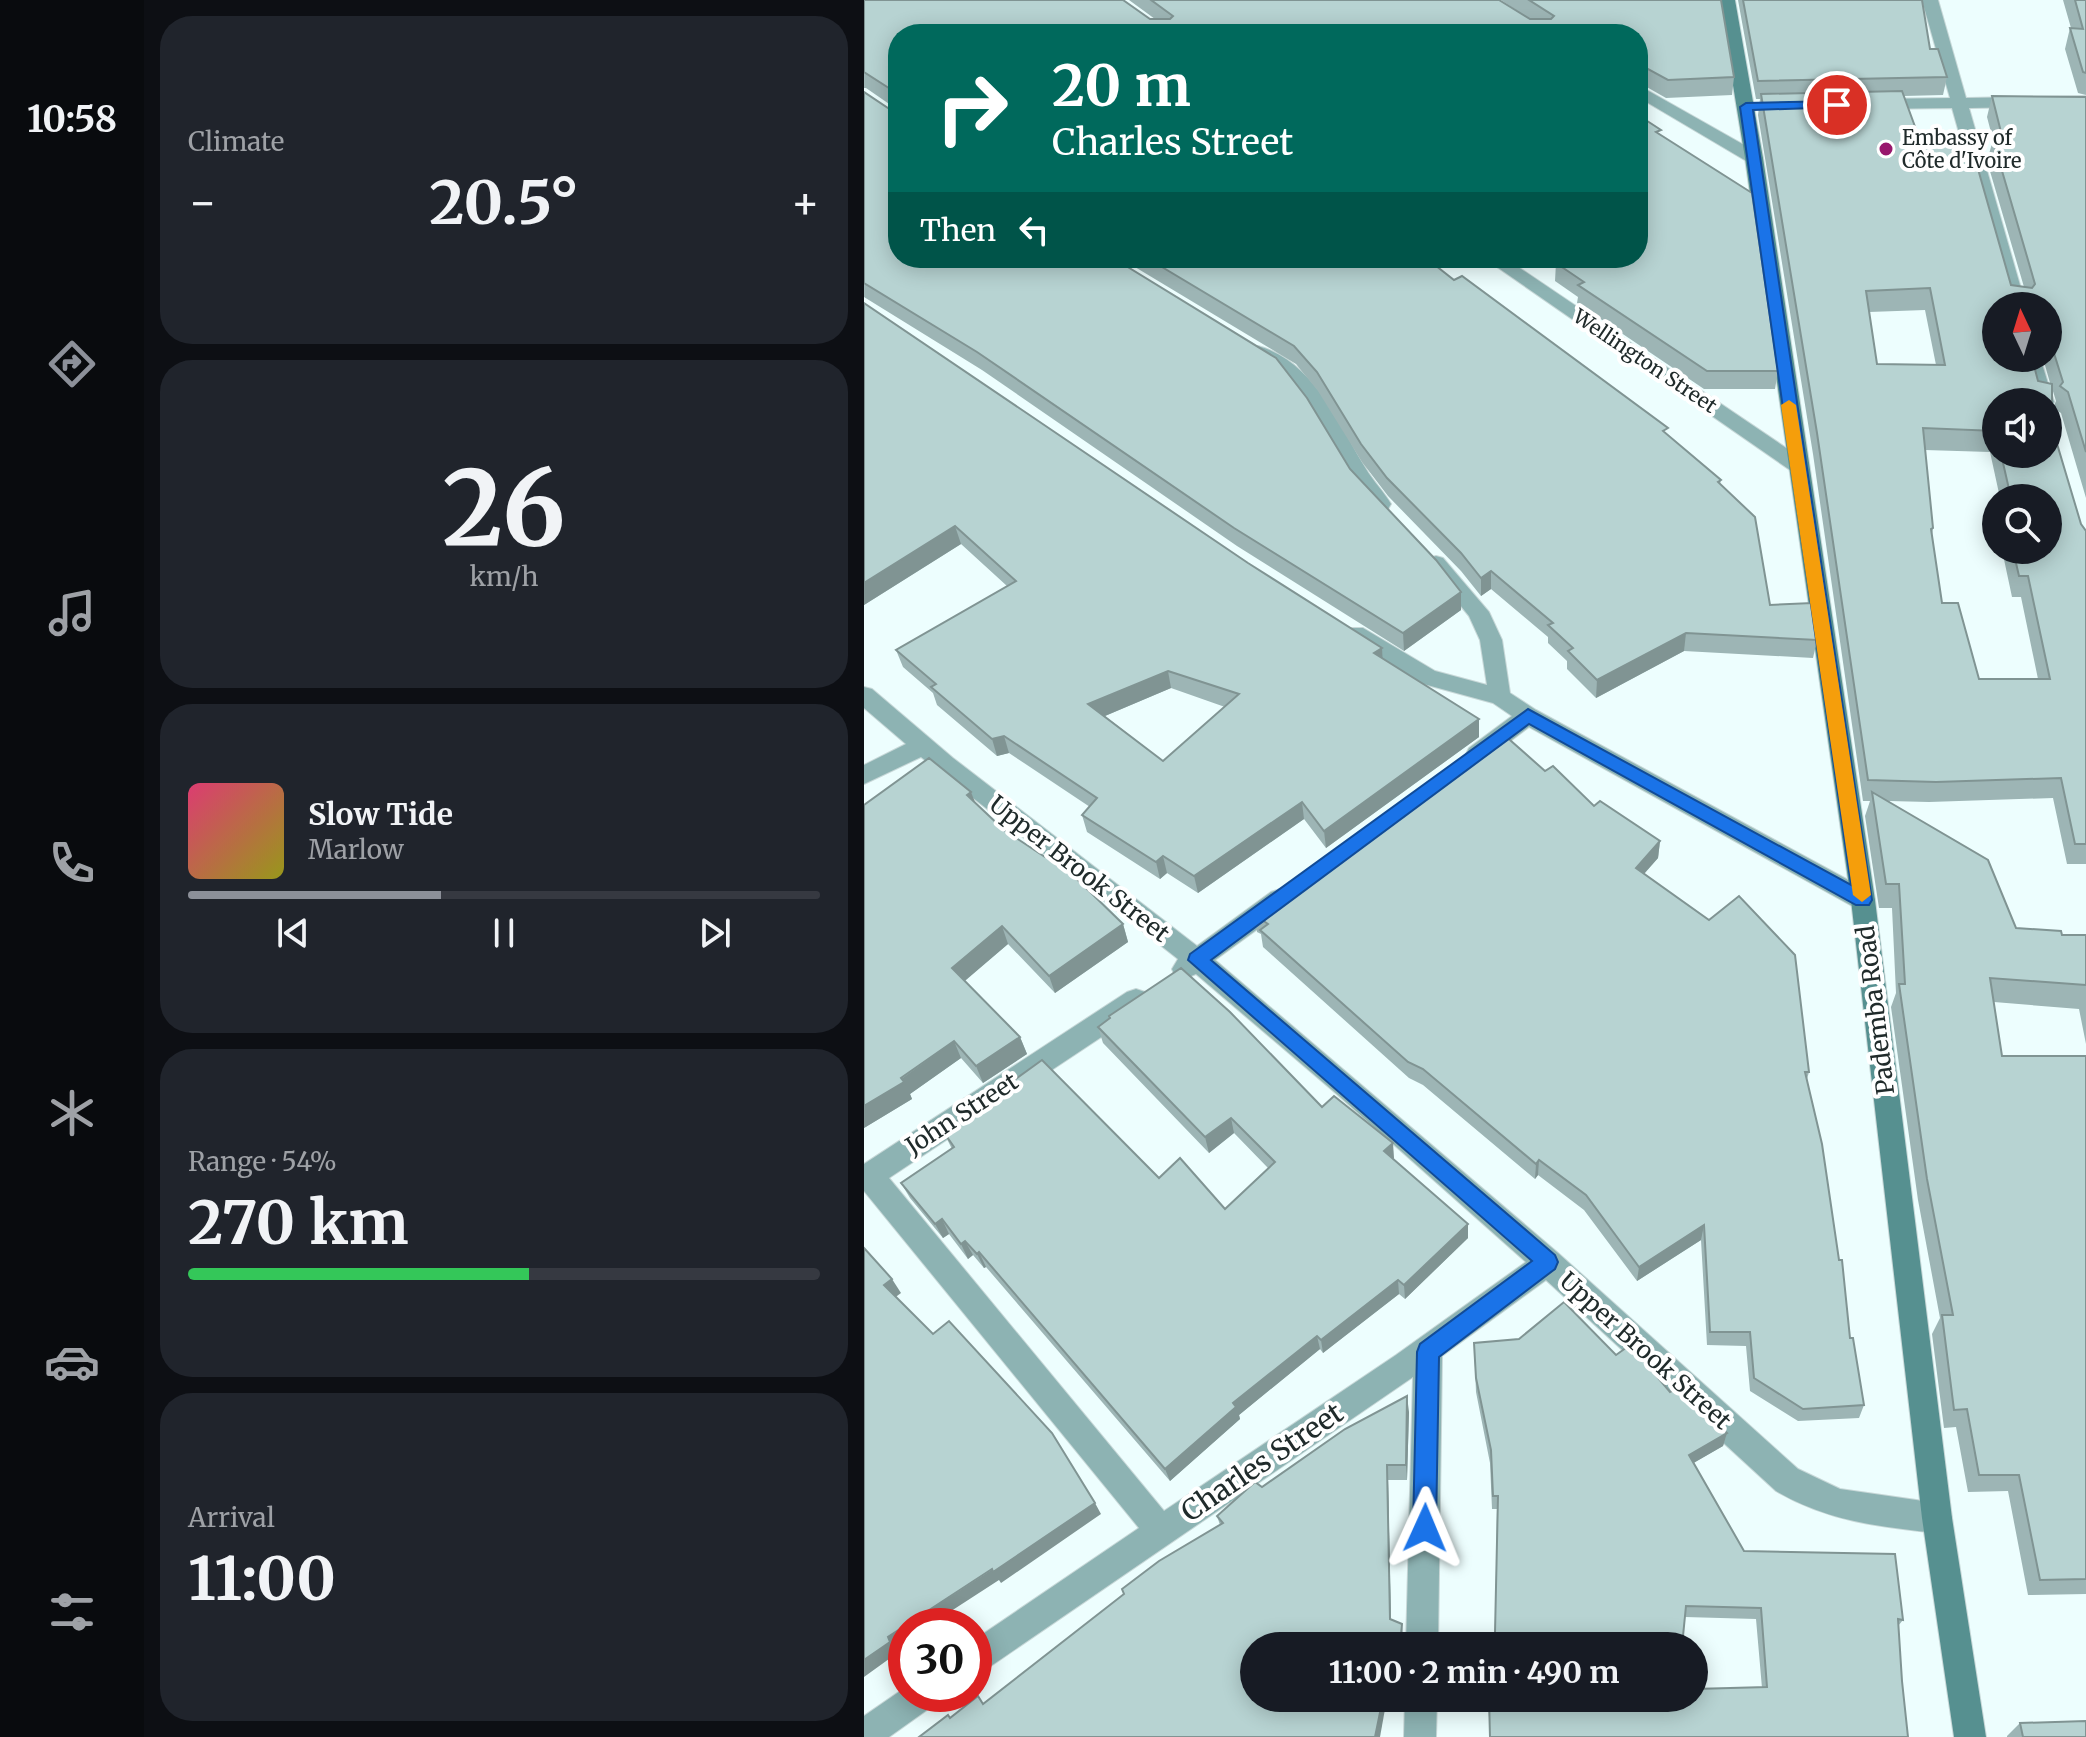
<!DOCTYPE html>
<meta charset="utf-8">
<style>
body{margin:0;font-family:Merriweather,serif;background:#20242c;color:#f1f3f6;height:100vh;display:flex;flex-direction:column;font-size:30px;white-space:nowrap}
*{box-sizing:border-box;margin:0}
p{font-size:26px;color:#9ea1a6}
.icon{flex:none;width:44px;height:44px;fill:none;stroke:currentColor;stroke-width:2;stroke-linecap:round;stroke-linejoin:round}
.map{position:relative;flex:1;overflow:hidden}
.side{display:flex;flex-direction:column;gap:16px;padding:16px;background:#0d0f14;width:720px}
.side>*{flex:none}
.hud{position:absolute;left:24px;top:24px;width:760px;height:244px;border-radius:32px;box-shadow:0 4px 20px #0003;background:#00695c;color:#fff;overflow:hidden}
.needle{width:52px;rotate:356deg}
.tools{position:absolute;left:1118px;top:292px;display:grid;gap:16px}
.tools a{display:grid;place-items:center;width:80px;height:80px;border-radius:50%;background:#171b24;box-shadow:0 4px 20px #0003;font-size:40px}
.speed{position:absolute;left:24px;top:1608px;display:flex;gap:16px;font-size:40px;font-weight:700;text-align:center}
.speed>*{display:grid;place-content:center;width:104px;height:104px;border-radius:50%;background:#171b24;box-shadow:0 4px 20px #0003;line-height:1}
.speed .limit{border:12px solid #d22;background:#fff;color:#111}
.pin{position:absolute;display:grid;place-items:center;width:68px;height:68px;color:#fff;margin:-34px;border:4px solid #fff;border-radius:50%;box-shadow:0 2px 8px #0007}
.me{position:absolute;width:88px;margin:-44px;rotate:1deg;stroke-linejoin:round;filter:drop-shadow(0 0 6px #0008)}
.turn{display:flex;align-items:center;gap:28px;height:168px;padding:0 32px;font-size:36px}
.turn .icon{width:104px;height:104px;stroke-width:2.5}
.turn b{display:block;font-size:56px;line-height:68px}
.then{display:flex;align-items:center;height:76px;padding:0 32px;background:#0003;gap:16px;font-size:30px}
.big{font-size:60px;font-weight:700;line-height:1.1}
.side .tile{flex:1;display:flex;flex-direction:column;justify-content:center;gap:12px;min-width:0;padding:0 28px;border-radius:32px;background:#20242c}
.side .dial{align-items:center;gap:0}
.dial b{font-size:104px;line-height:1}
.song{display:flex;align-items:center;gap:24px}
.cover{width:96px;height:96px;border-radius:12px;background:linear-gradient(135deg,hsl(340 70% 55%),hsl(60 70% 35%))}
.played{height:8px;border-radius:4px;background:linear-gradient(90deg,#8c9099 40%,#363941 40%)}
.keys{display:flex;justify-content:space-around;direction:ltr}
.heat{display:flex;justify-content:space-between;align-items:center;font-size:44px;direction:ltr}
.charge{height:12px;border-radius:6px;background:linear-gradient(90deg,#34c759 54%,#363941 0)}
.trip{position:absolute;left:376px;top:1632px;width:468px;height:80px;border-radius:40px;background:#171b24;box-shadow:0 4px 20px #0003;font-weight:700;line-height:80px;text-align:center}
main{display:flex;flex:1;min-height:0}
.dock{display:flex;flex-direction:column;width:144px;justify-content:space-around;align-items:center;background:#090b0e;color:#9ea1a6}
.dock .icon{width:56px;height:56px}
.dock .on{color:#8c9099}
.dock b{font-size:36px;color:#f1f3f6}
.map>svg:first-child{display:block}
.lines{fill:none;stroke-linecap:round;stroke-linejoin:round}
.street-casing{stroke:#c8d8d8;stroke-width:2}
.secondary-casing{stroke:#c8d8d8;stroke-width:2}
.street{fill:#8db3b3;fill-rule:evenodd}
.secondary{fill:#569090;fill-rule:evenodd}
.wall{fill:#9db5b5;fill-rule:evenodd}
.shaded-wall{fill:#809493}
.building{fill:#b7d3d2;stroke:#809493;stroke-width:2;fill-rule:evenodd}
.route{fill:#1a73e8;stroke:#114b97;stroke-width:2}
.slow{fill:#f59e0b}
.poi-dot{fill:#98176d;stroke:#fff;stroke-width:3}
.labels{text-anchor:middle;stroke-width:8;stroke-linejoin:round;paint-order:stroke}
.far-poi-label{font-size:20px;fill:#202b2b;stroke:#fff;text-anchor:start}
.far-street-label{font-size:20px;fill:#202b2b;stroke:#fff}
.street-label{font-size:24px;fill:#202b2b;stroke:#fff}
.near-street-label{font-size:28px;fill:#202b2b;stroke:#fff}
</style>
<main>
<nav class="dock">
<b>10:58</b>
<svg class="icon on" aria-label="directions" viewBox="0 0 24 24"><path d="M12 3l9 9-9 9-9-9zM9 14v-3h6M13 9l2 2-2 2"/></svg>
<svg class="icon" aria-label="music" viewBox="0 0 24 24"><path d="M9 18V5l10-2v13"/><circle cx="6" cy="18" r="3"/><circle cx="16" cy="16" r="3"/></svg>
<svg class="icon" aria-label="phone" viewBox="0 0 24 24"><path d="M5 4h4l2 5-3 2q2 4 5 5l2-3 5 2v4C11 20 4 13 5 4z"/></svg>
<svg class="icon" aria-label="climate" viewBox="0 0 24 24"><path d="M12 3v18M4 7l16 10M4 17L20 7"/></svg>
<svg class="icon" aria-label="car" viewBox="0 0 24 24"><path d="M5 17H2v-5l4-1 3-4h7l3 4 3 1v5h-3M9 17h6M6 11h13"/><circle cx="7" cy="17" r="2"/><circle cx="17" cy="17" r="2"/></svg>
<svg class="icon" aria-label="filters" viewBox="0 0 24 24"><path d="M4 7h16M4 17h16"/><circle cx="9" cy="7" r="2"/><circle cx="15" cy="17" r="2"/></svg>
</nav>
<section class="side">
<div class="tile"><p>Climate</p>
<div class="heat"><a>−</a><b class="big">20.5°</b><a>+</a></div>
</div>
<div class="tile dial"><b>26</b><p>km/h</p></div>
<div class="tile">
<div class="song"><i class="cover"></i><div><b>Slow Tide</b><p>Marlow</p></div></div>
<div class="played"></div>
<div class="keys"><svg class="icon" aria-label="previous" viewBox="0 0 24 24"><path d="M18 5L8 12l10 7zM5 5v14"/></svg><svg class="icon" aria-label="pause" viewBox="0 0 24 24"><path d="M8 5v14M16 5v14"/></svg><svg class="icon" aria-label="next" viewBox="0 0 24 24"><path d="M6 5l10 7-10 7zM19 5v14"/></svg></div>
</div>
<div class="tile"><p>Range · 54%</p><b class="big">270 km</b><div class="charge"></div></div>
<div class="tile"><p>Arrival</p><b class="big">11:00</b></div>
</section>
<div class="map">
<svg width="1222" height="1737" viewBox="0 0 1222 1737">
<rect width="100%" height="100%" fill="#edfefe"/>
<g class="lines">
<defs>
<g id="street">
<polygon points="1058,0 1074,0 1102,98 1222,96 1222,106 1105,108 1162,306 1144,306 1088,108 1012,109 1004,104 1012,99 1086,98"/>
<polygon points="774,85 896,154 899,158 896,162 884,162 774,97"/>
<polygon points="620,258 641,258 940,460 943,465 940,470 926,470"/>
<path d="M394,346c56,15 81,79 108,123 7,12 18,23 25,35l-3,5h-14c-30,-37 -46,-84 -78,-120 -12,-14 -29,-23 -45,-33l-2,-4 2,-4z"/>
<polygon points="1158,358 1176,358 1190,402 1187,406 1184,407 1184,402 1170,402"/>
<polygon points="572,556 579,558 625,612 638,640 646,693 672,710 1008,893 1011,900 1008,907 999,910 990,907 665,727 621,760 613,763 605,760 602,754 605,748 648,716 629,703 556,683 483,640 480,634 483,628 499,628 571,671 623,685 616,640 605,616 562,563 565,558"/>
<path d="M0,687l8,2 81,69 244,188 74,-54 9,-3 9,3 3,7 -3,7 -74,54 343,293 240,216 42,20 97,14 11,4 4,11 -4,11 -11,4c-57,-6 -110,-12 -161,-42l-230,-211 -104,76 -4,290h-32l7,-269 -428,293 -11,5v-35l165,-112 -275,-337v-27l263,-172 9,-3 9,3 4,8 -4,8 -256,170 275,333 232,-156 130,-93 -188,-167 -142,-121 -12,5 -9,-3 -3,-7 6,-10 -257,-202 -57,27v-19l42,-21 -42,-36z"/>
<polygon points="42,1687 42,1694 75,1694 70,1705 25,1737 0,1737 0,1716"/>
<polygon points="541,1698 573,1698 572,1737 540,1737"/>
</g>
<polygon id="secondary" points="855,0 871,0 899,158 1011,900 1088,1518 1122,1737 1090,1737 1058,1518 987,900 881,158"/>
</defs>
<!-- street casing -->
<use href="#street" class="street-casing"/>
<!-- secondary casing -->
<use href="#secondary" class="secondary-casing"/>
<!-- street -->
<use href="#street" class="street"/>
<!-- secondary -->
<use href="#secondary" class="secondary"/>
</g>
<!-- wall -->
<g class="wall">
<polygon points="0,0 291,19 265,0 635,0 664,18 637,0 857,0 870,77 868,95 802,98 774,82 774,34 34,34 34,258 486,469 597,592 597,610 540,651 373,546 118,370 0,297 0,92 27,110 31,110 31,108 2,88 0,88"/>
<path d="M874,0h184l8,49 17,28 -4,18 -39,1 17,47 90,142 13,2 -37,-126 6,-21 -6,-23 5,-21 94,1v-1v402l-25,-85 -8,-5 3,-7 -4,-13v39l29,97 5,7v333h-19l-14,-66 -124,4 -40,-1 127,127 46,7h24v109l-7,-35 -85,-7 8,54h84v538l-58,1 -20,-104 -40,1 -12,-65 -12,1 -12,-94 8,-16 -22,-118 -27,-193 5,-14 -4,-85h-13l-14,-92 5,-15h-7l-50,-347 -55,-339 2,-16h-4zM1132,306h52v52h-5l7,25 -12,-2zM1061,310l11,55 -59,-1 -8,-52zM1132,402l52,52h-52zM1061,450l65,2 10,46h48v52h-46l10,47h9l17,82h-59l-37,-76 -10,-68 1,-7z"/>
<polygon points="1199,0 1222,0 1222,95 1214,93 1201,49 1206,28 1207,28"/>
<polygon points="774,115 796,135 914,371 911,389 840,389 713,303 714,297 691,281 692,263 774,258"/>
<polygon points="256,258 562,258 590,280 803,435 857,480 856,484 906,605 953,640 949,658 820,651 732,698 703,669 703,661 684,643 684,637 627,589 617,596 597,571 524,496 498,462 454,391 432,364"/>
<path d="M0,303l384,260 134,85v10l97,61v18l-153,111 -22,-29 -106,74 -31,-20 -7,6 -73,-47 -5,-17 8,-8 -81,-54 -12,3 -60,-51 -4,-12 -30,-26 -7,-17 111,-64 -46,-42 -97,61zM307,688l54,19 -62,54 -58,-45z"/>
<polygon points="681,771 730,806 796,841 794,858 780,874 945,1072 943,1079 986,1338 1000,1405 995,1418 934,1421 886,1391 882,1346 843,1345 837,1240 773,1281 720,1210 674,1175 671,1179 559,1085 545,1078 399,947 397,934 393,932 391,915"/>
<polygon points="107,792 111,803 140,830 259,924 264,942 191,993 144,944 100,981 156,1037 163,1054 119,1083 97,1058 46,1094 48,1099 0,1128"/>
<polygon points="245,1016 458,1107 529,1143 529,1159 604,1224 604,1238 541,1299 535,1294 459,1353 456,1349 375,1415 376,1419 306,1481 122,1267 120,1268 109,1255 104,1259 85,1234 79,1238 46,1198 37,1183 88,1149 79,1131 295,1178 361,1209 404,1168 370,1133 345,1153 239,1043 234,1027 245,1019"/>
<polygon points="610,1343 752,1355 863,1433 859,1446 829,1463 880,1551 1039,1620 1034,1626 1038,1681 1044,1737 626,1737 624,1698 830,1698 898,1688 892,1619 821,1617 818,1646 622,1646 622,1633 631,1633 633,1509 628,1509 626,1463 612,1392"/>
<polygon points="545,1412 543,1480 524,1480 527,1620 539,1637 539,1646 390,1646 87,1718 120,1703 356,1525 353,1516 398,1487"/>
<polygon points="1156,1723 1222,1737 1143,1737 1143,1736"/>
</g>
<!-- shaded-wall -->
<g class="shaded-wall">
<polygon points="91,526 97,544 0,605 0,583"/>
<polygon points="627,571 627,589 617,596 617,578"/>
<polygon points="597,592 597,610 540,651 539,633"/>
<polygon points="822,633 820,651 732,698 733,680"/>
<polygon points="518,648 519,666 510,653"/>
<polygon points="304,671 307,688 229,721 224,704"/>
<polygon points="615,719 615,737 462,848 460,831"/>
<polygon points="140,736 145,753 133,756 128,739"/>
<polygon points="107,792 114,810 103,795"/>
<polygon points="438,802 440,819 334,893 330,876"/>
<polygon points="796,841 794,858 770,885 772,868"/>
<polygon points="299,856 303,873 296,879 292,862"/>
<polygon points="259,924 264,942 191,993 185,976"/>
<polygon points="138,926 144,944 95,986 88,968"/>
<polygon points="156,1037 163,1054 119,1083 112,1066"/>
<polygon points="90,1041 97,1058 46,1094 48,1099 0,1128 0,1106"/>
<polygon points="367,1118 370,1133 345,1153 341,1137"/>
<polygon points="529,1143 530,1158 521,1166 520,1151"/>
<polygon points="675,1160 674,1175 671,1179 672,1164"/>
<polygon points="78,1219 85,1234 79,1238 71,1224"/>
<polygon points="604,1224 604,1238 541,1299 540,1285"/>
<polygon points="840,1225 837,1240 773,1281 775,1267"/>
<polygon points="101,1241 109,1255 104,1259 97,1244"/>
<polygon points="115,1252 122,1267 120,1268 113,1254"/>
<polygon points="28,1279 37,1293 29,1299 20,1285"/>
<polygon points="534,1280 535,1294 459,1353 457,1340"/>
<polygon points="453,1336 456,1349 375,1415 376,1419 306,1481 301,1469 369,1403"/>
<polygon points="543,1396 545,1412 543,1480 542,1465"/>
<polygon points="863,1433 859,1446 821,1468 825,1455"/>
<polygon points="523,1465 524,1480 527,1632 526,1619"/>
<polygon points="231,1503 237,1514 137,1583 135,1580 64,1626 42,1626 42,1641 33,1647 36,1651 0,1677 0,1660 24,1637"/>
<polygon points="538,1624 539,1646 536,1646"/>
<polygon points="519,1698 523,1698 516,1737 511,1737"/>
</g>
<!-- building -->
<g class="building">
<polygon points="0,0 259,0 286,19 306,19 309,16 287,0 635,0 666,19 687,19 690,16 665,0 857,0 870,77 804,80 775,64 774,73 774,34 34,34 34,258 249,258 412,358 443,398 486,469 572,560 597,592 539,633 370,528 113,352 0,283 0,92 27,110 31,110 31,92 0,72"/>
<polygon points="879,0 1058,0 1066,49 1074,49 1083,77 894,81"/>
<polygon points="1211,0 1222,0 1222,73 1219,72 1206,28 1219,29"/>
<path d="M1038,91l19,52 49,-2 41,144 21,3 3,-4 -42,-144h10l-11,-44 94,1v355l-18,-60 -8,-6 3,-4 -15,-48v-28h-52v52h36l6,23 14,3v43l29,97 5,7v313h-11l-14,-66 -125,4 -68,-2 -51,-347 -56,-339zM1066,288l15,77 -68,-1 -11,-73zM1132,402h52v52h-47l10,44h37v52h-35l6,26h9l22,103h-71l-21,-76h-16l-11,-74 2,-1 -10,-100 73,3z"/>
<polygon points="774,115 797,130 792,132 888,193 914,371 843,371 714,285 720,282 692,263 701,258 774,258 774,221 777,219 774,217"/>
<polygon points="283,258 562,258 590,280 598,276 804,428 799,431 857,480 854,482 891,517 906,605 948,603 953,640 822,633 733,680 704,651 709,648 684,625 689,623 627,571 617,578 597,553 523,478 497,444 453,372 430,346"/>
<path d="M0,303l384,260 134,85 -8,5 105,66 -155,112 -22,-29 -108,74 -31,-20 -7,6 -74,-47 15,-17 -93,-62 -12,3 -61,-52 5,-3 -40,-34 120,-69 -61,-55 -91,57zM304,671l71,23 -76,67 -75,-57z"/>
<polygon points="638,733 681,771 689,766 730,806 736,801 796,841 772,868 845,920 875,896 931,955 945,1072 941,1072 958,1144 975,1260 978,1260 986,1338 989,1338 1000,1405 939,1409 890,1378 886,1332 846,1332 840,1225 775,1267 722,1195 675,1160 672,1164 559,1069 544,1062 396,930 404,924 391,915"/>
<polygon points="65,758 107,792 103,795 140,830 181,857 185,852 259,924 185,976 138,926 88,968 156,1037 112,1066 90,1041 37,1078 40,1082 0,1106 0,805"/>
<polygon points="1008,792 1124,860 1152,928 1197,931 1198,935 1222,935 1222,985 1126,978 1138,1056 1222,1056 1222,1579 1176,1580 1155,1475 1115,1475 1103,1409 1090,1410 1078,1315 1089,1315 1063,1179 1035,984 1041,984 1035,884 1022,884"/>
<polygon points="317,968 366,1012 458,1107 470,1096 529,1143 520,1151 604,1224 540,1285 534,1280 457,1340 453,1336 369,1403 372,1407 301,1469 115,1252 113,1254 101,1241 97,1244 78,1219 71,1224 37,1183 90,1147 79,1131 178,1060 295,1178 316,1158 361,1209 411,1162 367,1118 341,1137 234,1027 246,1018 245,1016"/>
<polygon points="0,1248 28,1279 20,1285 69,1334 85,1321 188,1433 231,1503 129,1572 128,1569 24,1637 26,1642 0,1660"/>
<polygon points="700,1302 752,1355 766,1345 806,1392 814,1388 863,1433 825,1455 880,1551 1031,1554 1039,1620 1034,1619 1038,1681 1044,1737 626,1737 625,1698 830,1698 830,1689 903,1687 897,1608 822,1606 818,1646 623,1646 622,1633 631,1633 634,1496 629,1496 627,1450 612,1378 610,1343 655,1339"/>
<polygon points="543,1396 542,1465 523,1465 526,1619 538,1624 536,1646 390,1646 390,1698 519,1698 511,1737 55,1737 84,1715 86,1718 114,1696 119,1704 260,1594 258,1589 295,1561 359,1523 353,1516 391,1482 398,1487 481,1429"/>
<polygon points="1222,1721 1222,1737 1159,1737 1156,1723"/>
</g>
<!-- route -->
<polygon class="route" points="973,101 978,102 978,107 889,110 1008,900 1005,905 992,905 665,724 347,960 691,1255 694,1262 691,1269 575,1357 572,1528 569,1537 561,1540 552,1537 549,1528 553,1352 556,1344 668,1261 324,960 326,954 664,709 987,885 876,107 882,103"/>
<!-- slow -->
<polygon class="slow" points="925,400 932,405 1007,895 998,902 989,895 917,405"/>
<!-- markers -->
<circle class="poi-dot" cx="1022" cy="149" r="8"/>
<g class="labels">
<!-- far-poi labels -->
<g class="far-poi-label">
<text x="1038" y="145">Embassy of<tspan x="1038" dy="23">Côte d'Ivoire</tspan></text>
</g>
<!-- far-street labels -->
<g class="far-street-label">
<text transform="translate(781 361) rotate(34)" y="7">Wellington Street</text>
</g>
<!-- street labels -->
<g class="street-label">
<text transform="translate(215 869) rotate(38)" y="8">Upper Brook Street</text>
<text transform="translate(1012 1010) rotate(-97)" y="8">Pademba Road</text>
<text transform="translate(98 1114) rotate(-33)" y="8">John Street</text>
<text transform="translate(781 1351) rotate(42)" y="8">Upper Brook Street</text>
</g>
<!-- near-street labels -->
<g class="near-street-label">
<text transform="translate(398 1462) rotate(-34)" y="10">Charles Street</text>
</g>
</g>
</svg>
<div class="tools">
<a><svg class="needle" viewBox="-14 -14 28 28"><path d="M0-13l5 13h-10z" fill="#e53935"/><path d="M0 13l5-13h-10z" fill="#9ea1a6"/></svg></a>
<a><svg class="icon" aria-label="sound" viewBox="0 0 24 24"><path d="M4 9h4l5-4v14l-5-4H4zM17 9q2 3 0 6"/></svg></a>
<a><svg class="icon" aria-label="search" viewBox="0 0 24 24"><circle cx="10" cy="10" r="6"/><path d="M15 15l6 6"/></svg></a>
</div>
<div class="speed"><div class="limit">30</div></div>
<div class="pin" style="left:973px;top:105px;background:#d93025"><svg class="icon" aria-label="arrive" viewBox="0 0 24 24"><path d="M6 21V4h12l-3 4 3 4H6"/></svg></div>
<svg class="me" style="left:561px;top:1528px" viewBox="-20 -20 40 40"><path d="M0-17L14 15 0 8-14 15z" fill="#1a73e8" stroke="#fff" stroke-width="4"/></svg>
<div class="trip">11:00 · 2 min · 490 m</div>
<div class="hud">
<div class="turn"><svg class="icon" aria-label="right" viewBox="0 0 24 24"><path d="M7 20v-9h11M14 6l5 5-5 5"/></svg><div><b>20 m</b>Charles Street</div></div>
<div class="then">Then<svg class="icon" aria-label="left" viewBox="0 0 24 24"><path d="M17 20v-9H6M10 6l-5 5 5 5"/></svg></div>
</div>
</div>
</main>
